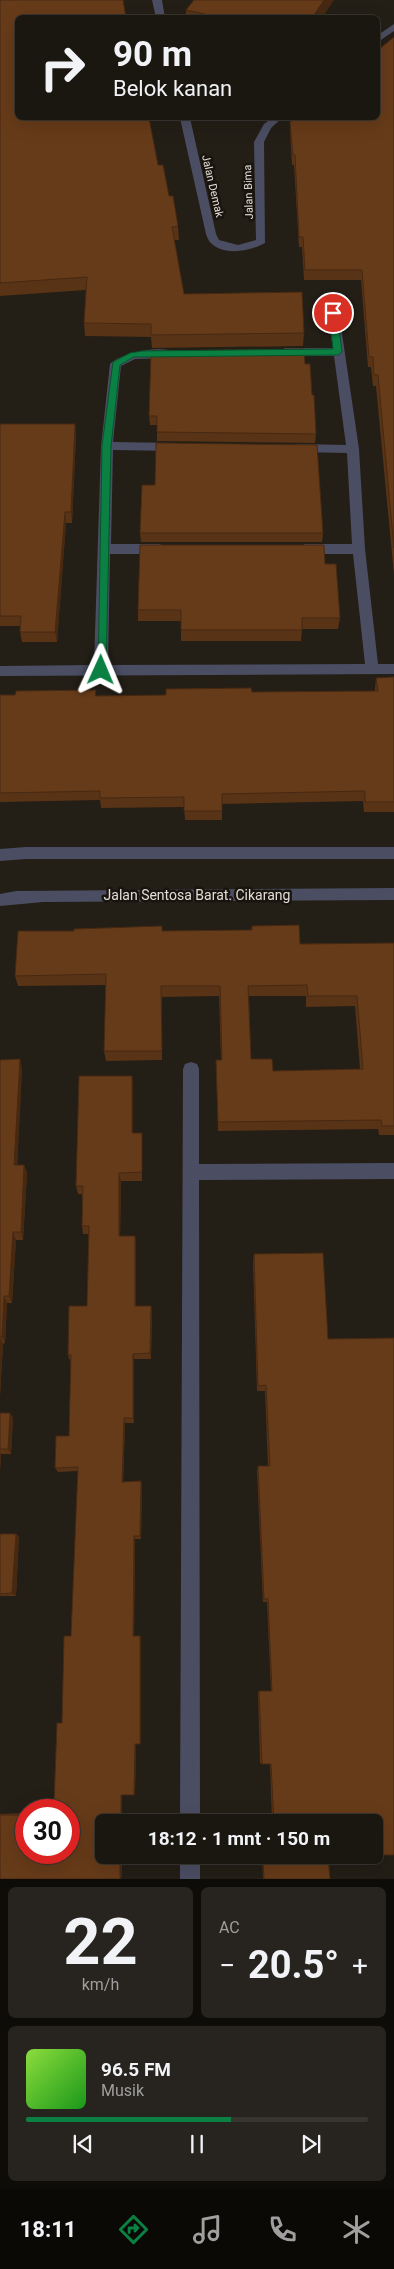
<!DOCTYPE html>
<html lang="id">
<meta charset="utf-8">
<style>
body{margin:0;font-family:Roboto,sans-serif;background:#27231e;color:#f1f3f6;height:100vh;display:flex;flex-direction:column;font-size:19px;white-space:nowrap}
*{box-sizing:border-box;margin:0}
p{font-size:16px;color:#9f9f9f}
.icon{flex:none;width:28px;height:28px;fill:none;stroke:currentColor;stroke-width:2;stroke-linecap:round;stroke-linejoin:round}
.map{position:relative;height:1879px;overflow:hidden}
.panel{display:flex;flex-direction:column;gap:8px;padding:8px;background:#0e0c09;flex:1}
.panel>*{flex:none}
.guide{position:absolute;left:15px;top:15px;width:365px;height:105px;border-radius:8px;box-shadow:0 5px 20px #0002,0 0 0 1px #383530;background:#1a1610;color:#f1f3f6;overflow:hidden}
.speed{position:absolute;left:15px;top:1799px;display:flex;gap:10px;font-size:25px;font-weight:700;text-align:center}
.speed>*{display:grid;place-content:center;width:65px;height:65px;border-radius:50%;background:#1a1610;box-shadow:0 5px 20px #0002,0 0 0 1px #383530;line-height:1}
.speed .limit{border:8px solid #d22;background:#fff;color:#111}
.pin{position:absolute;display:grid;place-items:center;width:42px;height:42px;color:#fff;margin:-21px;border:2px solid #fff;border-radius:50%;box-shadow:0 1px 5px #0007}
.me{position:absolute;width:55px;margin:-28px;rotate:1deg;stroke-linejoin:round;filter:drop-shadow(0 0 4px #0008)}
.turn{display:flex;align-items:center;gap:18px;height:105px;padding:0 15px;font-size:22px}
.turn .icon{width:65px;height:65px;stroke-width:2.5}
.turn b{display:block;font-size:35px;line-height:42px}
.big{font-size:38px;font-weight:700;line-height:1.1}
.panel .tile{flex:1;display:flex;flex-direction:column;justify-content:center;gap:8px;min-width:0;padding:0 18px;border-radius:8px;background:#27231e}
.panel .dial{align-items:center;gap:0}
.dial b{font-size:65px;line-height:1}
.song{display:flex;align-items:center;gap:15px}
.cover{width:60px;height:60px;border-radius:8px;background:linear-gradient(135deg,hsl(90 70% 55%),hsl(120 70% 35%))}
.played{height:5px;border-radius:2px;background:linear-gradient(90deg,#0b8043 60%,#383530 60%)}
.keys{display:flex;justify-content:space-around;direction:ltr}
.heat{display:flex;justify-content:space-between;align-items:center;font-size:28px;direction:ltr}
.panel .tiles{flex:1;display:grid;gap:8px;grid-template-columns:1fr 1fr}
.tile:last-child{grid-column:span 2}
.trip{position:absolute;left:95px;top:1814px;width:288px;height:50px;border-radius:8px;background:#1a1610;box-shadow:0 5px 20px #0002,0 0 0 1px #383530;font-weight:700;line-height:50px;text-align:center}
.tabs{display:flex;height:80px;justify-content:space-around;align-items:center;background:#0a0906;color:#9f9f9f}
.tabs .icon{width:35px;height:35px}
.tabs .current{color:#0b8043}
.tabs b{font-size:22px;color:#f1f3f6}
.map>svg:first-child{display:block}
.lines{fill:none;stroke-linecap:round;stroke-linejoin:round}
.minor{fill:#4b4e63;fill-rule:evenodd}
.wall{fill:#583316;fill-rule:evenodd}
.shaded-wall{fill:#472912}
.building{fill:#663b19;stroke:#472912;fill-rule:evenodd}
.route{fill:#0b8043;stroke:#07532c}
.labels{text-anchor:middle;stroke-width:5;stroke-linejoin:round;paint-order:stroke}
.far-street-label{font-size:11px;fill:#e1ddd8;stroke:#1a140e}
.street-label{font-size:14px;fill:#e1ddd8;stroke:#1a140e}
</style>
<div class="map">
<svg width="394" height="1879" viewBox="0 0 394 1879">
<rect width="100%" height="100%" fill="#231e16"/>
<g class="lines">
<!-- minor -->
<g class="minor">
<polygon points="152,0 162,0 165,18 156,18"/>
<polygon points="394,24 394,31 378,42 378,35"/>
<path d="M180,118h10l26,116 3,6 19,5 18,-5 -2,-98 10,-18 8,-6h10l-11,10 -7,14 1,101c-14,8 -40,13 -53,1 -3,-2 -5,-7 -6,-10z"/>
<path d="M333,309l6,4 20,136 6,100 13,115h16v10l-394,2v-10l94,-1 7,-219 9,-82c10,-11 56,-21 66,-10l-6,4 -35,1 -14,7 -8,76 64,1 6,4 -6,4 -64,-1 -2,94h49l6,5 -6,5h-50l-2,111 257,-1 -12,-110h-48l-6,-5 6,-5h47l-5,-91 -50,-1 -6,-4 6,-4 49,1 -12,-89h-49l-6,-4 6,-4h48l-6,-35z"/>
<polygon points="26,847 394,847 394,859 26,859 0,861 0,849"/>
<polygon points="394,888 394,900 43,902 0,906 0,894 16,891"/>
<polygon points="191,1062 197,1064 199,1069 199,1164 394,1163 394,1179 199,1180 200,1822 180,1822 183,1069 185,1064"/>
<rect x="180" y="1855" width="20" height="24"/>
</g>
</g>
<!-- wall -->
<g class="wall">
<polygon points="0,0 158,165 169,196 178,226 179,240 174,240 184,294 304,333 303,346 152,348 151,337 85,336 84,323 86,290 0,296"/>
<polygon points="186,10 322,18 186,18"/>
<polygon points="394,37 394,575 376,386 373,386 371,367 368,367 361,280 304,280 302,247 299,247 294,165 292,165 290,132 290,122"/>
<polygon points="305,364 312,395 316,434 315,443 157,441 157,425 150,425 149,416"/>
<polygon points="0,424 75,424 76,436 72,523 66,523 57,642 22,642 20,632 20,626 0,626"/>
<polygon points="140,533 323,533 322,542 141,542"/>
<polygon points="325,564 340,618 338,629 302,629 301,641 181,641 181,621 138,621 138,610"/>
<polygon points="394,677 394,812 364,812 363,801 222,804 222,820 185,820 184,807 101,808 100,800 0,802 0,695 15,695 96,690 96,696 166,695 252,692 375,691 375,688 376,678"/>
<path d="M252,926l48,18 94,-1v192h-15l-1,-6 -160,2 -2,-71h5l-2,-64 -57,1v63l-56,1 -2,-10 2,-66 -88,1 -3,-10 148,-45 88,-1zM249,996h57v11l49,-1 5,63 -87,2 -22,-12z"/>
<polygon points="0,1060 22,1069 17,1165 24,1165 27,1173 23,1240 16,1240 12,1303 7,1303 5,1343 3,1344 0,1396"/>
<polygon points="133,1086 133,1133 142,1133 142,1181 121,1181 120,1236 135,1236 136,1243 136,1306 151,1306 152,1312 151,1359 134,1359 134,1423 125,1423 123,1482 142,1485 141,1539 135,1539 134,1636 140,1636 141,1637 141,1744 136,1744 135,1793 134,1795 122,1795 122,1822 104,1822 104,1855 122,1855 122,1876 120,1879 0,1879 0,1814 26,1813 26,1852 69,1852 44,1804 46,1803 54,1802 71,1636 78,1471 58,1472 55,1468 69,1436 71,1361 70,1361 68,1355 87,1306 89,1234 83,1234 82,1226 82,1194 78,1194 76,1186"/>
<polygon points="254,1254 328,1339 374,1822 272,1822 270,1764 262,1764 260,1763 258,1692 271,1691 267,1602 263,1602 257,1471 258,1466 268,1466 265,1391 257,1391 253,1262"/>
<polygon points="0,1413 10,1413 13,1418 11,1454 1,1454 0,1471"/>
<polygon points="0,1534 16,1534 19,1537 16,1596 0,1596"/>
<polygon points="273,1855 373,1855 328,1856 330,1879 263,1879 262,1856"/>
</g>
<!-- shaded-wall -->
<g class="shaded-wall">
<polygon points="324,0 334,0 322,18 312,18"/>
<polygon points="75,424 76,436 72,523 71,512"/>
<polygon points="65,512 66,523 57,642 55,632"/>
<polygon points="20,1059 22,1069 17,1173 14,1165"/>
<polygon points="132,1076 133,1086 133,1142 132,1133"/>
<polygon points="24,1165 27,1173 23,1240 21,1232"/>
<polygon points="119,1173 121,1181 120,1244 119,1236"/>
<polygon points="13,1232 16,1240 12,1303 9,1296"/>
<polygon points="135,1236 136,1243 136,1313 135,1306"/>
<polygon points="4,1296 7,1303 5,1343 2,1337"/>
<polygon points="151,1306 152,1312 151,1359 150,1353"/>
<polygon points="0,1338 3,1344 0,1396"/>
<polygon points="133,1354 134,1359 134,1423 133,1418"/>
<polygon points="10,1413 13,1418 11,1454 8,1449"/>
<polygon points="124,1418 125,1423 123,1486 122,1482"/>
<polygon points="0,1452 1,1454 0,1471"/>
<polygon points="141,1481 142,1485 141,1539 140,1536"/>
<polygon points="16,1534 19,1537 16,1596 12,1593"/>
<polygon points="134,1536 135,1539 134,1637 133,1636"/>
<polygon points="140,1636 141,1637 141,1744 140,1744"/>
<polygon points="135,1744 136,1744 135,1793 134,1795"/>
<polygon points="122,1794 122,1822 121,1822 121,1795"/>
<polygon points="120,1855 122,1855 122,1876 120,1879"/>
</g>
<!-- building -->
<g class="building">
<polygon points="0,0 123,0 126,18 18,18 18,118 149,118 158,165 163,165 169,196 173,196 178,226 172,227 184,294 302,292 304,333 151,335 151,324 84,323 87,277 0,283"/>
<polygon points="194,0 324,0 312,18 222,18 186,10"/>
<polygon points="394,37 394,548 378,375 374,375 373,357 369,357 362,270 305,270 303,237 299,237 295,155 293,155 290,122 296,118 378,118 378,50"/>
<polygon points="304,349 305,364 310,364 312,395 314,395 316,434 157,432 157,416 149,416 151,351"/>
<polygon points="0,424 75,424 71,512 65,512 55,632 20,632 21,616 0,616"/>
<polygon points="156,443 317,445 323,533 140,533 142,485 155,485"/>
<polygon points="140,545 324,545 325,564 336,564 340,618 302,618 302,630 181,630 181,610 138,610"/>
<polygon points="394,677 394,802 365,802 365,791 222,794 222,811 184,811 184,797 100,798 100,791 0,793 0,695 15,695 16,691 96,690 95,696 166,695 166,689 251,688 252,692 378,691 376,678"/>
<path d="M299,925l1,19 94,-1v183h-12l-1,-6 -163,2 -2,-62h6l-2,-74h-59l1,65h-58l2,-77 -91,2 3,-45h56v-2l88,-3v5l90,-1v-4zM307,985l1,11h49l6,73 -90,2 -1,-12h-21l-3,-73z"/>
<polygon points="20,1059 14,1165 24,1165 21,1232 13,1232 9,1296 4,1296 2,1337 0,1337 0,1060"/>
<polygon points="79,1076 132,1076 132,1133 142,1133 142,1172 119,1173 119,1236 135,1236 135,1306 151,1306 150,1353 133,1354 133,1418 124,1418 122,1482 141,1481 140,1536 134,1536 133,1636 140,1636 140,1744 135,1744 134,1795 121,1795 121,1822 104,1822 104,1855 120,1855 120,1879 0,1879 0,1815 26,1815 26,1852 69,1852 69,1810 43,1810 44,1804 54,1804 57,1723 62,1723 64,1636 71,1636 78,1467 55,1468 56,1436 69,1436 71,1355 68,1355 69,1306 87,1306 89,1226 82,1226 83,1186 76,1186"/>
<polygon points="323,1253 328,1339 394,1338 394,1855 374,1855 374,1822 274,1822 271,1764 262,1764 259,1691 272,1691 268,1599 264,1599 258,1466 270,1466 266,1385 258,1386 254,1254"/>
<polygon points="0,1413 10,1413 8,1449 0,1449"/>
<polygon points="0,1534 16,1534 12,1593 0,1594"/>
<polygon points="275,1855 373,1855 328,1856 330,1879 264,1879 263,1858 275,1858"/>
</g>
<!-- route -->
<polygon class="route" points="333,310 337,313 342,352 338,355 142,357 134,357 120,365 111,446 106,670 101,674 98,673 102,446 113,362 130,353 142,351 333,349 329,313"/>
<g class="labels">
<!-- far-street labels -->
<g class="far-street-label">
<text transform="translate(213 186) rotate(77)" y="4">Jalan Demak</text>
<text transform="translate(248 192) rotate(-92)" y="4">Jalan Bima</text>
</g>
<!-- street labels -->
<g class="street-label">
<text x="197" y="900">Jalan Sentosa Barat. Cikarang</text>
</g>
</g>
</svg>
<div class="speed"><div class="limit">30</div></div>
<div class="pin" style="left:333px;top:313px;background:#d93025"><svg class="icon" aria-label="arrive" viewBox="0 0 24 24"><path d="M6 21V4h12l-3 4 3 4H6"/></svg></div>
<svg class="me" style="left:101px;top:670px" viewBox="-20 -20 40 40"><path d="M0-17L14 15 0 8-14 15z" fill="#0b8043" stroke="#fff" stroke-width="4"/></svg>
<div class="trip">18:12 · 1 mnt · 150 m</div>
<div class="guide">
<div class="turn"><svg class="icon" aria-label="right" viewBox="0 0 24 24"><path d="M7 20v-9h11M14 6l5 5-5 5"/></svg><div><b>90 m</b>Belok kanan</div></div>
</div>
</div>
<section class="panel">
<div class="tiles">
<div class="tile dial"><b>22</b><p>km/h</p></div>
<div class="tile"><p>AC</p>
<div class="heat"><a>−</a><b class="big">20.5°</b><a>+</a></div>
</div>
<div class="tile">
<div class="song"><i class="cover"></i><div><b>96.5 FM</b><p>Musik</p></div></div>
<div class="played"></div>
<div class="keys"><svg class="icon" aria-label="previous" viewBox="0 0 24 24"><path d="M18 5L8 12l10 7zM5 5v14"/></svg><svg class="icon" aria-label="pause" viewBox="0 0 24 24"><path d="M8 5v14M16 5v14"/></svg><svg class="icon" aria-label="next" viewBox="0 0 24 24"><path d="M6 5l10 7-10 7zM19 5v14"/></svg></div>
</div>
</div>
</section>
<nav class="tabs">
<b>18:11</b>
<svg class="icon current" aria-label="directions" viewBox="0 0 24 24"><path d="M12 3l9 9-9 9-9-9zM9 14v-3h6M13 9l2 2-2 2"/></svg>
<svg class="icon" aria-label="music" viewBox="0 0 24 24"><path d="M9 18V5l10-2v13"/><circle cx="6" cy="18" r="3"/><circle cx="16" cy="16" r="3"/></svg>
<svg class="icon" aria-label="phone" viewBox="0 0 24 24"><path d="M5 4h4l2 5-3 2q2 4 5 5l2-3 5 2v4C11 20 4 13 5 4z"/></svg>
<svg class="icon" aria-label="climate" viewBox="0 0 24 24"><path d="M12 3v18M4 7l16 10M4 17L20 7"/></svg>
</nav>
